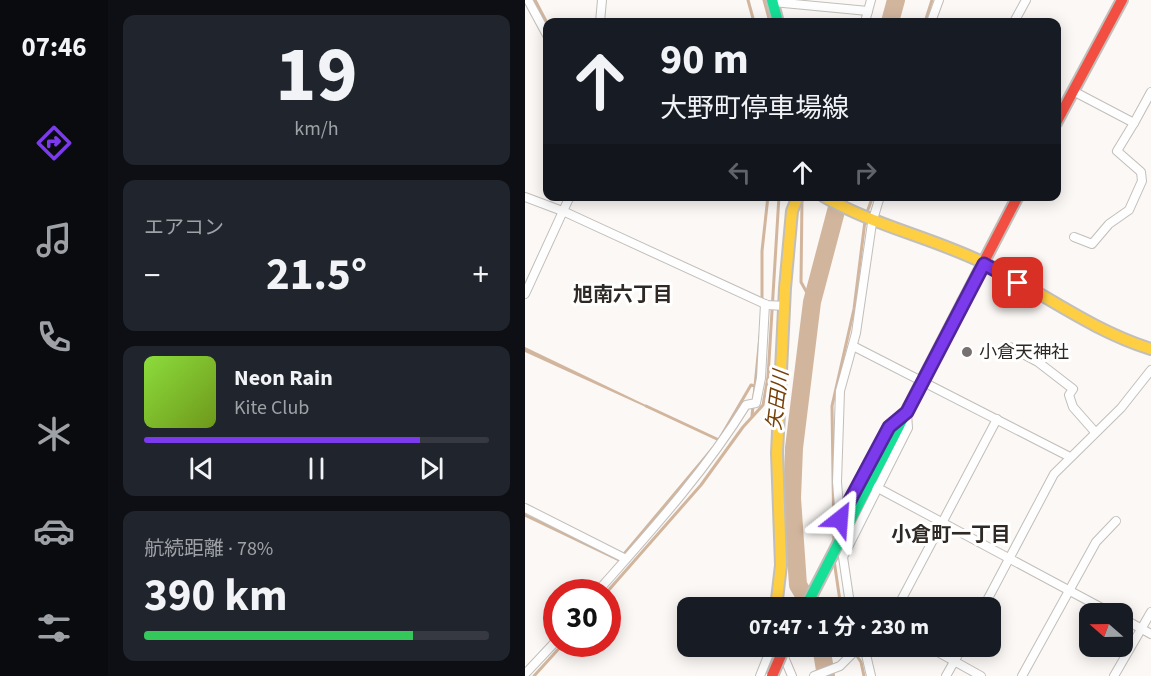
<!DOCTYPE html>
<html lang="ja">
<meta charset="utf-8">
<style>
body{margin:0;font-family:"Source Sans 3","Noto Sans JP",sans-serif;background:#20242c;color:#f1f3f6;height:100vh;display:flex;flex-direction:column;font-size:22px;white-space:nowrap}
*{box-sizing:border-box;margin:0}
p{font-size:20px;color:#9ea1a6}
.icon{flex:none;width:33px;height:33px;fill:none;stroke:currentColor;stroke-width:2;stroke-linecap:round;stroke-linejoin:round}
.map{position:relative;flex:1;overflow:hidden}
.drawer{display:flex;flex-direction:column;gap:15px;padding:15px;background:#0d0f14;width:417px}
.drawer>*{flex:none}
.banner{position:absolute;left:18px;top:18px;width:518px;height:183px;border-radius:12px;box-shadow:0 3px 15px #0003;background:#171b24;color:#f1f3f6;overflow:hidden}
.needle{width:39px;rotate:290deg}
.controls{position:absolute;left:554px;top:603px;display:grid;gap:12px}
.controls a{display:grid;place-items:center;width:54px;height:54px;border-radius:12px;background:#171b24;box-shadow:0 3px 15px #0003;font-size:30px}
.speed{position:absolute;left:18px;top:579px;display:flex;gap:12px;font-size:30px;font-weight:700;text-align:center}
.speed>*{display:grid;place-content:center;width:78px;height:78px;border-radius:50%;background:#171b24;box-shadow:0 3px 15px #0003;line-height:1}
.speed .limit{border:9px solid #d22;background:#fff;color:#111}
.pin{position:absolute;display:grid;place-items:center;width:51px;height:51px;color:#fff;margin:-26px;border-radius:12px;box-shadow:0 3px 9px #0006}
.me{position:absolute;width:66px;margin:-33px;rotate:28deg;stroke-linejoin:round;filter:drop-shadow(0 0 4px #0008)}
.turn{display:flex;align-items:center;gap:21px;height:126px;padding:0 18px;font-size:27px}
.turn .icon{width:78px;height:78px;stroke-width:2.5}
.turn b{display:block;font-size:42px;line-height:51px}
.lanes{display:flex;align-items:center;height:57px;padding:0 18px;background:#0003;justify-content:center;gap:30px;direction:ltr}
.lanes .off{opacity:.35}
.big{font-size:45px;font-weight:700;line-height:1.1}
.drawer .tile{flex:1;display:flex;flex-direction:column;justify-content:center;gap:9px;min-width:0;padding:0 21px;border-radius:12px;background:#20242c}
.drawer .dial{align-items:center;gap:0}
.dial b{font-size:78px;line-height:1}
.song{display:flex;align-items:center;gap:18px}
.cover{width:72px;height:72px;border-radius:9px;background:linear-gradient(135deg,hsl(90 70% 55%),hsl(80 70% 35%))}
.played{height:6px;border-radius:3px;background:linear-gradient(90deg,#7c3aed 80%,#363941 80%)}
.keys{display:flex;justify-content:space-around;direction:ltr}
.heat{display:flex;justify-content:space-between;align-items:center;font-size:33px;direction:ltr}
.charge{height:9px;border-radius:4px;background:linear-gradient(90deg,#34c759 78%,#363941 0)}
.trip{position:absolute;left:152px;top:597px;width:324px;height:60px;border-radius:12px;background:#171b24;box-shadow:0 3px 15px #0003;font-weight:700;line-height:60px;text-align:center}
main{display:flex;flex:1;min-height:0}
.tab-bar{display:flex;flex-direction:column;width:108px;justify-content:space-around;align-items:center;background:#090b0e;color:#9ea1a6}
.tab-bar .icon{width:42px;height:42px}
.tab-bar .active{color:#7c3aed}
.tab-bar b{font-size:27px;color:#f1f3f6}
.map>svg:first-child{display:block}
.water{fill:#d2b59d}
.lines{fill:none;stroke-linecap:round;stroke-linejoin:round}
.stream{stroke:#d2b59d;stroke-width:3}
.river{stroke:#d2b59d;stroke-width:18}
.street-casing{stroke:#c2beba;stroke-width:10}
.fast-casing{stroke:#c2beba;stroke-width:14}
.slow-casing{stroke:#c2beba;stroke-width:14}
.jam-casing{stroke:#c2beba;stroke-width:14}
.street{stroke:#fefefe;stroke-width:8}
.fast{stroke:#16e098;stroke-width:10}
.slow{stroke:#ffcf43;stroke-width:10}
.jam{stroke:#f24e42;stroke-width:10}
.jam-bridge-casing{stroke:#c2beba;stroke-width:14;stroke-linecap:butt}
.jam-bridge{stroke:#f24e42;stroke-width:10}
.route-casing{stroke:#51269a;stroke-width:15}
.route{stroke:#7c3aed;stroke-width:10}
.poi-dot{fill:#76716e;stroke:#fff;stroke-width:2}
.labels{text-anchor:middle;stroke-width:6;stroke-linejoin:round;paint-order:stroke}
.poi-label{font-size:18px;fill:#2e2925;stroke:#fff;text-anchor:start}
.neighbourhood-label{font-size:20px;font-weight:bold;fill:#2e2925;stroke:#fff}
.water-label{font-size:20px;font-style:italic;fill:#764107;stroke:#fff}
</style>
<main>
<nav class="tab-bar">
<b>07:46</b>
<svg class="icon active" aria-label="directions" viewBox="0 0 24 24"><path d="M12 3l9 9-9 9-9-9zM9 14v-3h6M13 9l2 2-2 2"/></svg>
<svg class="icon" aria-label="music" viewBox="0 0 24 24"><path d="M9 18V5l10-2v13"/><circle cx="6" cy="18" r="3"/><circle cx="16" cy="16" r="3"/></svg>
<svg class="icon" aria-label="phone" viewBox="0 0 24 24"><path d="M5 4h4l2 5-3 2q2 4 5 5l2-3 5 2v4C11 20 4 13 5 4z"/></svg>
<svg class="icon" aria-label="climate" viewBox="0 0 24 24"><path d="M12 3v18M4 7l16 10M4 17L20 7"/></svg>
<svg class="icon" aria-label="car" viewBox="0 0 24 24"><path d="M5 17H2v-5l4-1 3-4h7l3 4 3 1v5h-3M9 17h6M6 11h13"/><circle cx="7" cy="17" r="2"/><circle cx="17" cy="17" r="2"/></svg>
<svg class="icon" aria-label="filters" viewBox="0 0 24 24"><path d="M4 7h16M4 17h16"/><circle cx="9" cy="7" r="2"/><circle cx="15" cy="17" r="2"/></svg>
</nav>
<section class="drawer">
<div class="tile dial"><b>19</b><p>km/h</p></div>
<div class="tile"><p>エアコン</p>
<div class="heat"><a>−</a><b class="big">21.5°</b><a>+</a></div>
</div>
<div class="tile">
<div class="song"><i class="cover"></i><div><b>Neon Rain</b><p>Kite Club</p></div></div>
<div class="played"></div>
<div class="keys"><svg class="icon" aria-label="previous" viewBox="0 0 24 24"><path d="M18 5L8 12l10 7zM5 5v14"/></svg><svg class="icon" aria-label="pause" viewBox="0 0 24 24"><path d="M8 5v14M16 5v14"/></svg><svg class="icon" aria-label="next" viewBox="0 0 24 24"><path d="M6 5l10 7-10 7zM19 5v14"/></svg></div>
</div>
<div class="tile"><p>航続距離 · 78%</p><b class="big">390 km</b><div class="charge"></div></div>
</section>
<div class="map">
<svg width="626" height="676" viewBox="0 0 626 676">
<rect width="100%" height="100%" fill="#fbf8f5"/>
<!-- water -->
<polygon class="water" points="0,347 125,407 125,409 0,352"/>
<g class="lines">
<!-- stream -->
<g class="stream">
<polyline points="10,0 22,23"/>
<polyline points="223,0 229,22"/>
<polyline points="239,0 245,22"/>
<polyline points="400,22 407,0"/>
<polyline points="277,198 276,282 287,302"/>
<polyline points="341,215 348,196"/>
<polyline points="237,302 237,251 243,196"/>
<polyline points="230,386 235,336"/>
<polyline points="121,406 194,440"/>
<polyline points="195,438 226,385 230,386 227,416"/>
<polyline points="0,515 94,560 188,448"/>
<polyline points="309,544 307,406 329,309 340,221"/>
<polyline points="309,560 316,608"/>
<polyline points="82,592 176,485 218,427 238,405 243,377 254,196"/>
<polyline points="325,646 336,662 339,676"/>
<polyline points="9,676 38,644"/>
</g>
<!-- river -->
<g class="river">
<polyline points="365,22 371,0"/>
<polyline points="287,608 273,585 267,498 269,448 287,302 315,196"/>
<polyline points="296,646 301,676"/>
</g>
<defs>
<g id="street">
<polyline points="3,0 22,35"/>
<polyline points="248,2 343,11"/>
<polyline points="75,22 77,0"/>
<polyline points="340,22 346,0"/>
<polyline points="406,22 414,0"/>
<polyline points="489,22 501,0"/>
<polyline points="548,91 609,123 626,92"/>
<polyline points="0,197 40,212 242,305 260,306"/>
<polyline points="549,237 567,244 584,224 604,210 617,181 616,172 592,151 609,123"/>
<polyline points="0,294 45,196"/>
<polyline points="328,346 545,457"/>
<polyline points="485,347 513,362 548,389 544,395 548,407 570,432"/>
<polyline points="351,487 588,614"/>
<polyline points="0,508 101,559"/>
<polyline points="315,519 312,482 315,391 331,333 347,223 355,196"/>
<polyline points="315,519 364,427 378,415"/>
<path d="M72,592c53,-60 107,-119 149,-187l10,-2 5,-25 4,-74"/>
<polyline points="332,608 325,604 318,557 383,428 382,413"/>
<polyline points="372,608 472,419"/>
<polyline points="458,608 529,474 596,408 626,370"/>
<polyline points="597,618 626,634"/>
<polyline points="339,646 346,676"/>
<polyline points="402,646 456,676"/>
<polyline points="256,650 267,676"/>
<polyline points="0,674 32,640"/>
<polyline points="235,676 247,646"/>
<polyline points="289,676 315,666 335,646"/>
<polyline points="421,676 438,646"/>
<polyline points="497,676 571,542 591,521"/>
<polyline points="589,676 626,612"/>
</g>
<g id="fast">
<polyline points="247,0 253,22"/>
<polyline points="280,608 438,302"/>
</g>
<g id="slow">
<path d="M298,196c51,30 108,41 161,67 57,28 106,67 167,86"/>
<polyline points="251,608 256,565 252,453 260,288 267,211 273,196"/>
</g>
<g id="jam">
<polyline points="531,123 597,0"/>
<polyline points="438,302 493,196"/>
</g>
</defs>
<!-- street casing -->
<use href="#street" class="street-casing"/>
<!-- fast casing -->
<use href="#fast" class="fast-casing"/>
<!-- slow casing -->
<use href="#slow" class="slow-casing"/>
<!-- jam casing -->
<use href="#jam" class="jam-casing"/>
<!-- street -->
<use href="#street" class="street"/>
<!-- fast -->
<use href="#fast" class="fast"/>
<!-- slow -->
<use href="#slow" class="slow"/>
<!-- jam -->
<use href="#jam" class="jam"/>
<defs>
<polyline id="jam-bridge" points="247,676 260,646"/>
</defs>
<!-- jam-bridge casing -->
<use href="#jam-bridge" class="jam-bridge-casing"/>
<!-- jam-bridge -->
<use href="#jam-bridge" class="jam-bridge"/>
</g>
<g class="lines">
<defs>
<polyline id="route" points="315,519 364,427 382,412 459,264 493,283"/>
</defs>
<!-- route casing -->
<use href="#route" class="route-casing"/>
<!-- route -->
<use href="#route" class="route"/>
</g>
<!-- markers -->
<circle class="poi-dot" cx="442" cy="352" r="6"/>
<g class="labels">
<!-- poi labels -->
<g class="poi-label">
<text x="454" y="358">小倉天神社</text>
</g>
<!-- neighbourhood labels -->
<g class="neighbourhood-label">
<text x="98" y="301">旭南六丁目</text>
<text x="426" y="541">小倉町一丁目</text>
</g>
<!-- water labels -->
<g class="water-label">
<text transform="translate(252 400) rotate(-83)" y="7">矢田川</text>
</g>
</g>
</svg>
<div class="controls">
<a><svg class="needle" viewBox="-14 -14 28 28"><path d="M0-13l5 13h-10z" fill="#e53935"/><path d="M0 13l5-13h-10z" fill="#9ea1a6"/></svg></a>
</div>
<div class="speed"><div class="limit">30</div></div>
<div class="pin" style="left:493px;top:283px;background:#d93025"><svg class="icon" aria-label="arrive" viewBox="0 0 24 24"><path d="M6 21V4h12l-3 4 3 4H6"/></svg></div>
<svg class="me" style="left:315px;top:519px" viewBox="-20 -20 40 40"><path d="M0-17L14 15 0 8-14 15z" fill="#7c3aed" stroke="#fff" stroke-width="4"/></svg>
<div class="trip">07:47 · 1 分 · 230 m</div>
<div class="banner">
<div class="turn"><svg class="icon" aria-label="ahead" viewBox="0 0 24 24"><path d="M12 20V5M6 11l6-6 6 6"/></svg><div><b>90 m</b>大野町停車場線</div></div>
<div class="lanes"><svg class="icon off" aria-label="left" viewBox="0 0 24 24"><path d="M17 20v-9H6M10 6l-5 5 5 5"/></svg><svg class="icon" aria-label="ahead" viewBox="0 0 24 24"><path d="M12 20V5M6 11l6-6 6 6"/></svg><svg class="icon off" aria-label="right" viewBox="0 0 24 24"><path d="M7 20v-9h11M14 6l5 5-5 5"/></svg></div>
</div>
</div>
</main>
